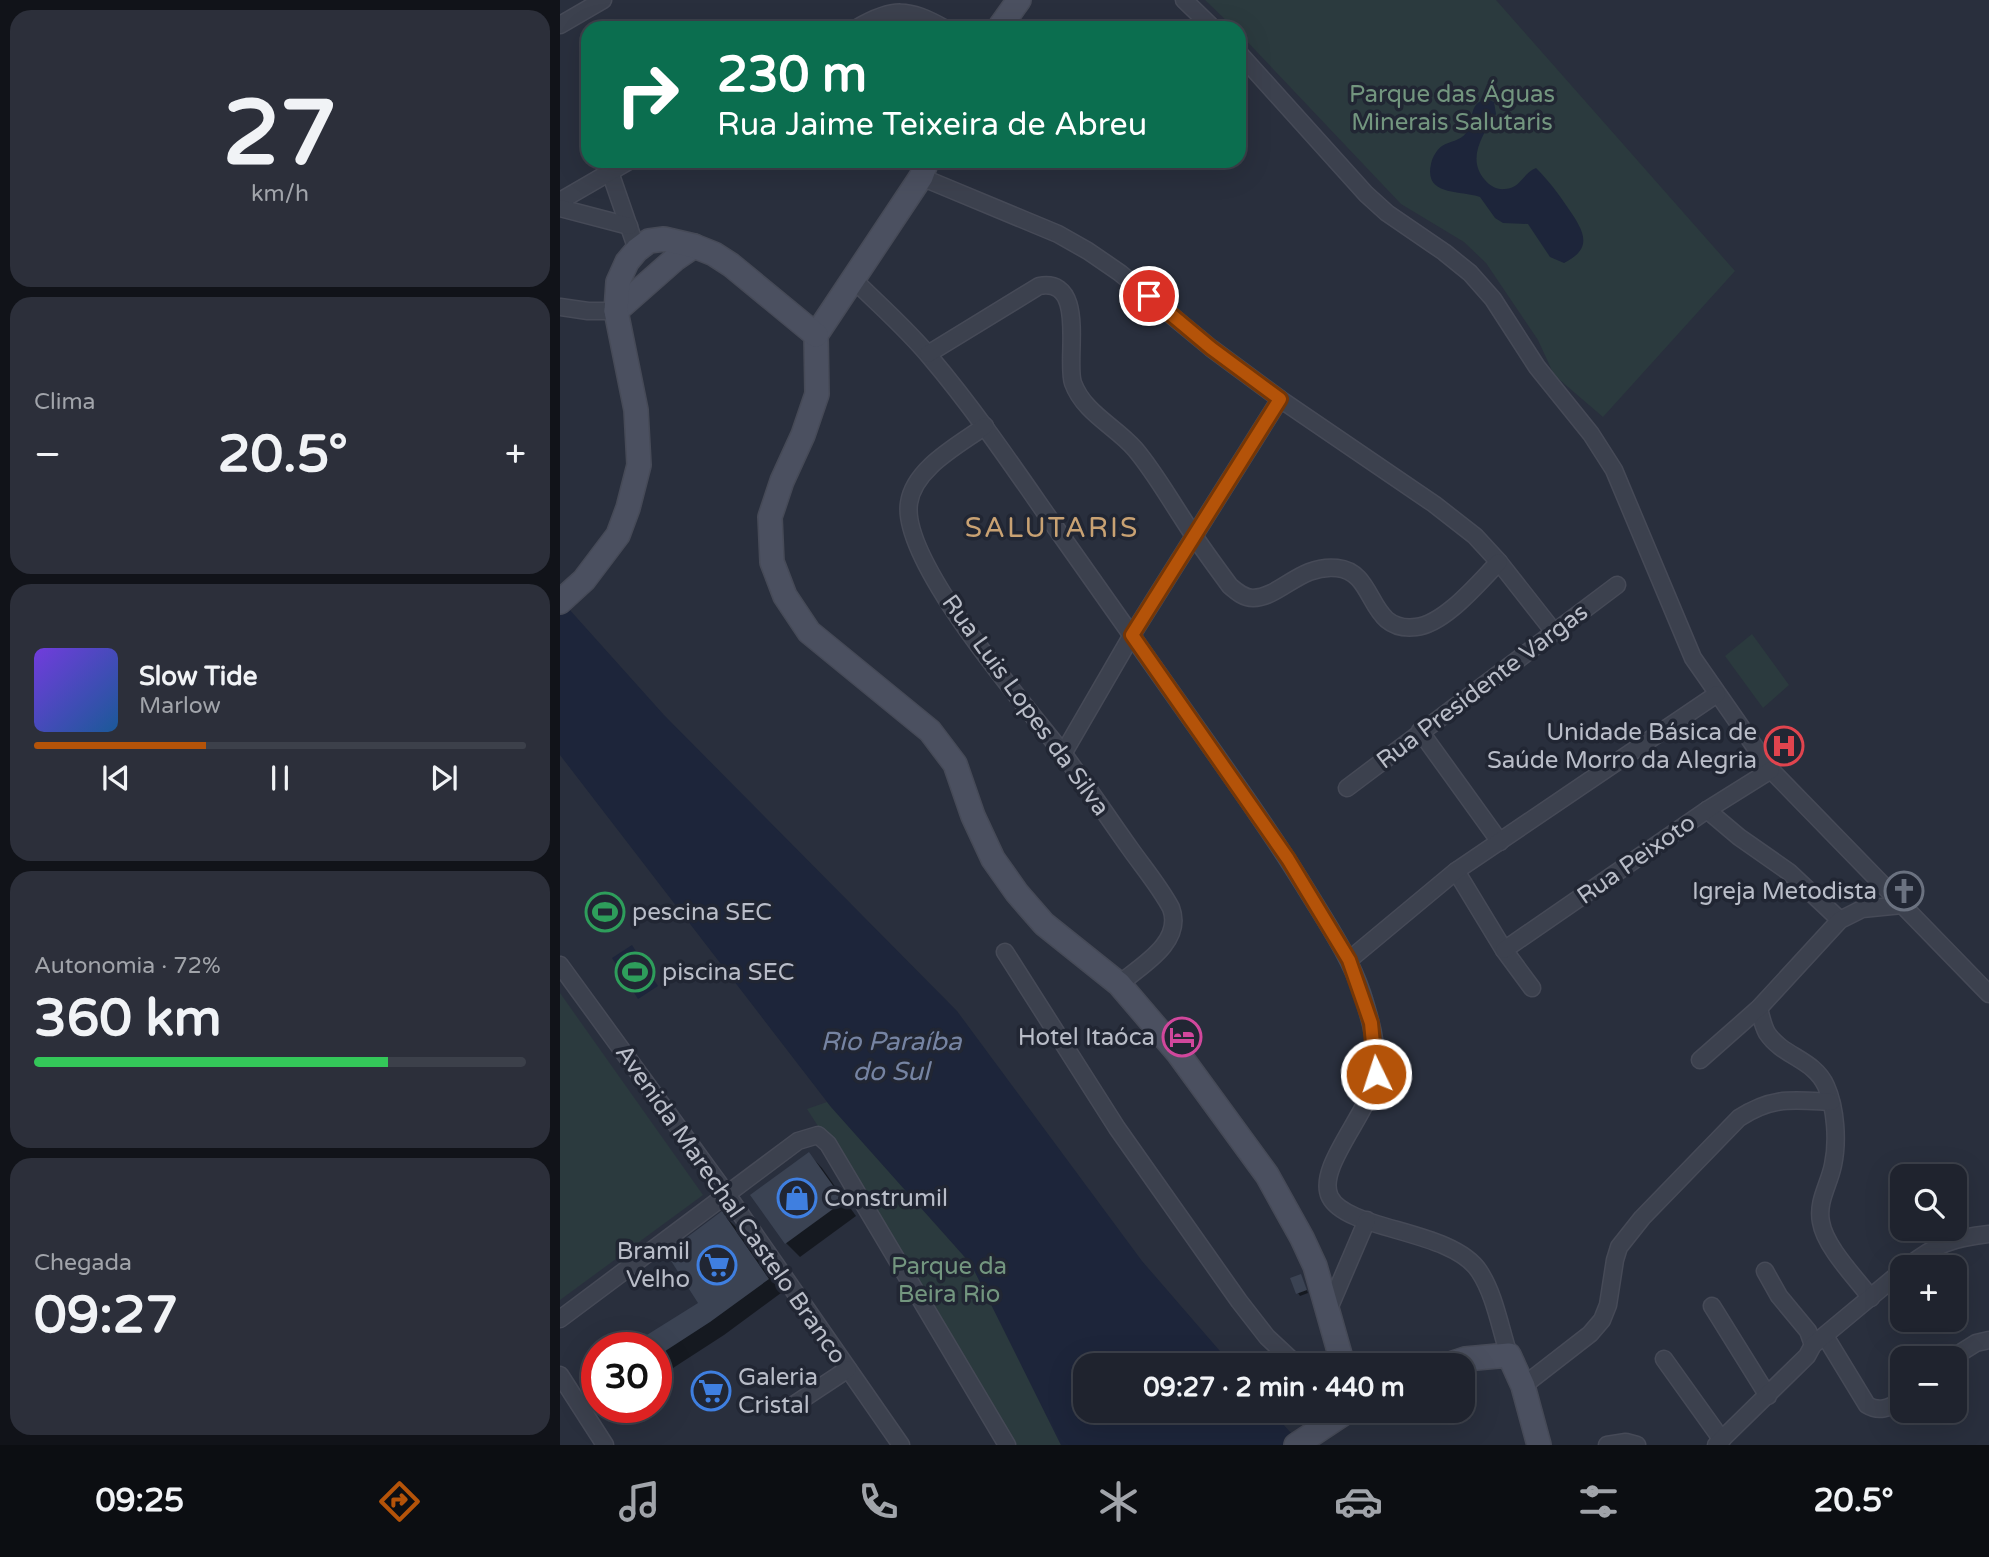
<!DOCTYPE html>
<html lang="pt">
<meta charset="utf-8">
<style>
body{margin:0;font-family:"Varela Round",sans-serif;background:#2c2f3a;color:#f1f3f6;height:100vh;display:flex;flex-direction:column;font-size:26px;white-space:nowrap}
*{box-sizing:border-box;margin:0}
p{font-size:23px;color:#a1a4aa}
.icon{flex:none;width:38px;height:38px;fill:none;stroke:currentColor;stroke-width:2;stroke-linecap:round;stroke-linejoin:round}
.map{position:relative;flex:1;overflow:hidden}
.drawer{display:flex;flex-direction:column;gap:10px;padding:10px;background:#111319;width:560px}
.drawer>*{flex:none}
.top-card{position:absolute;left:21px;top:21px;width:665px;height:147px;border-radius:21px;box-shadow:0 7px 28px #0002,0 0 0 2px #3c404a;background:#0b6e4f;color:#fff;overflow:hidden}
.fabs{position:absolute;left:1330px;top:1164px;display:grid;gap:14px}
.fabs a{display:grid;place-items:center;width:77px;height:77px;border-radius:14px;background:#1f232e;box-shadow:0 7px 28px #0002,0 0 0 2px #3c404a;font-size:35px}
.speed{position:absolute;left:21px;top:1332px;display:flex;gap:14px;font-size:35px;font-weight:700;text-align:center}
.speed>*{display:grid;place-content:center;width:91px;height:91px;border-radius:50%;background:#1f232e;box-shadow:0 7px 28px #0002,0 0 0 2px #3c404a;line-height:1}
.speed .limit{border:10px solid #d22;background:#fff;color:#111}
.pin{position:absolute;display:grid;place-items:center;width:60px;height:60px;color:#fff;margin:-30px;border:4px solid #fff;border-radius:50%;box-shadow:0 2px 7px #0007}
.me{position:absolute;width:77px;margin:-38px;rotate:356deg;stroke-linejoin:round;filter:drop-shadow(0 0 5px #0008)}
.turn{display:flex;align-items:center;gap:24px;height:147px;padding:0 21px;font-size:32px}
.turn .icon{width:91px;height:91px;stroke-width:2.5}
.turn b{display:block;font-size:49px;line-height:60px}
.big{font-size:52px;font-weight:800;line-height:1.1}
.drawer .card{flex:1;display:flex;flex-direction:column;justify-content:center;gap:10px;min-width:0;padding:0 24px;border-radius:21px;background:#2c2f3a}
.drawer .dial{align-items:center;gap:0}
.dial b{font-size:91px;line-height:1}
.song{display:flex;align-items:center;gap:21px}
.cover{width:84px;height:84px;border-radius:10px;background:linear-gradient(135deg,hsl(260 70% 55%),hsl(210 70% 35%))}
.played{height:7px;border-radius:4px;background:linear-gradient(90deg,#b45309 35%,#3c404a 35%)}
.keys{display:flex;justify-content:space-around;direction:ltr}
.heat{display:flex;justify-content:space-between;align-items:center;font-size:38px;direction:ltr}
.charge{height:10px;border-radius:5px;background:linear-gradient(90deg,#34c759 72%,#3c404a 0)}
.trip{position:absolute;left:513px;top:1353px;width:402px;height:70px;border-radius:21px;background:#1f232e;box-shadow:0 7px 28px #0002,0 0 0 2px #3c404a;font-weight:800;line-height:70px;text-align:center}
.tabs{display:flex;height:112px;justify-content:space-around;align-items:center;background:#0c0e12;color:#a1a4aa}
.tabs .icon{width:49px;height:49px}
.tabs .on{color:#b45309}
.tabs b{font-size:32px;color:#f1f3f6}
main{display:flex;flex:1;min-height:0}
.map>svg:first-child{display:block}
.green{fill:#2b3a3e}
.water{fill:#1d253a}
.shadow{fill:#0007}
.building{fill:#3b4353}
.lines{fill:none;stroke-linecap:round;stroke-linejoin:round}
.street-casing{stroke:#464a57;stroke-width:19}
.secondary-casing{stroke:#464a57;stroke-width:26}
.street{stroke:#3c414e;stroke-width:16}
.secondary{stroke:#4b5060;stroke-width:23}
.route-casing{stroke:#753606;stroke-width:18}
.route{stroke:#b45309;stroke-width:12}
.labels{text-anchor:middle;stroke-width:7;stroke-linejoin:round;paint-order:stroke}
.park-label{font-size:24px;fill:#73967f;stroke:#212633}
.street-label{font-size:24px;fill:#b9bdc8;stroke:#212633}
.poi-label{font-size:24px;fill:#b9bdc8;stroke:#212633;text-anchor:end}
.water-label{font-size:26px;font-style:italic;fill:#7684a3;stroke:#212633}
.quarter-label{font-size:28px;letter-spacing:2px;fill:#c9a273;stroke:#212633}
</style>
<main>
<section class="drawer">
<div class="card dial"><b>27</b><p>km/h</p></div>
<div class="card"><p>Clima</p>
<div class="heat"><a>−</a><b class="big">20.5°</b><a>+</a></div>
</div>
<div class="card">
<div class="song"><i class="cover"></i><div><b>Slow Tide</b><p>Marlow</p></div></div>
<div class="played"></div>
<div class="keys"><svg class="icon" aria-label="previous" viewBox="0 0 24 24"><path d="M18 5L8 12l10 7zM5 5v14"/></svg><svg class="icon" aria-label="pause" viewBox="0 0 24 24"><path d="M8 5v14M16 5v14"/></svg><svg class="icon" aria-label="next" viewBox="0 0 24 24"><path d="M6 5l10 7-10 7zM19 5v14"/></svg></div>
</div>
<div class="card"><p>Autonomia · 72%</p><b class="big">360 km</b><div class="charge"></div></div>
<div class="card"><p>Chegada</p><b class="big">09:27</b></div>
</section>
<div class="map">
<svg width="1429" height="1445" viewBox="0 0 1429 1445">
<rect width="100%" height="100%" fill="#292f3d"/>
<!-- green -->
<g class="green">
<polygon points="645,0 936,0 1175,271 1043,417 994,375 978,340 926,263 904,242 841,204 679,33 679,28 674,28"/>
<polygon points="1192,634 1229,685 1203,708 1165,656"/>
<polygon points="0,993 143,1195 0,1300"/>
<polygon points="267,1102 411,1264 501,1445 453,1445 384,1323 247,1109"/>
</g>
<!-- water -->
<g class="water">
<path d="M927,99l7,3 2,12c-13,20 -30,45 -11,66 5,6 12,10 20,9 16,-1 18,-16 31,-21 13,13 22,25 32,40 16,23 26,40 -4,55l-14,-6 -22,-33 -25,-1 -8,-5 -15,-21c-22,-7 -56,-1 -49,-33 1,-6 6,-15 11,-18 8,-5 18,-5 24,-13 9,-12 1,-30 21,-34z"/>
<polygon points="0,599 104,715 397,1011 582,1261 672,1365 525,1365 525,1410 711,1411 742,1445 501,1445 411,1264 271,1107 0,755"/>
<polygon points="43,892 63,921 47,932 27,903"/>
<polygon points="72,945 98,986 78,999 52,958"/>
</g>
<!-- shadow -->
<g class="shadow">
<polygon points="249,1154 262,1168 296,1216 240,1257 226,1243 192,1196"/>
<polygon points="162,1213 176,1227 221,1293 164,1335 96,1379 96,1348 140,1303"/>
<polygon points="741,1276 748,1293 740,1296 738,1293"/>
<polygon points="37,1368 37,1391 27,1375"/>
</g>
<!-- building -->
<g class="building">
<polygon points="249,1152 284,1201 225,1244 190,1195"/>
<polygon points="162,1211 209,1279 150,1322 96,1357 96,1348 66,1348 138,1303 106,1253"/>
<polygon points="741,1274 747,1290 736,1294 730,1278"/>
</g>
<g class="lines">
<defs>
<g id="street">
<polyline points="624,0 653,28"/>
<polyline points="0,25 43,0"/>
<path d="M297,28c36,-21 51,-20 87,0"/>
<polyline points="679,53 806,194 827,213 884,252 910,273 933,299 977,367 1031,434 1054,470 1133,658 1211,770 1429,994"/>
<polyline points="50,172 77,250"/>
<polyline points="361,177 498,234 528,251 560,273 651,348 720,399 874,504 915,536 939,562 994,632"/>
<polyline points="0,201 69,161"/>
<polyline points="0,208 69,226"/>
<path d="M293,279c26,26 54,50 77,78 44,52 82,108 121,164 45,63 89,127 134,190 43,61 87,122 126,186 19,31 39,61 51,96 8,25 16,53 14,80 -4,38 -61,94 -46,124 17,34 121,32 149,74 16,24 21,57 30,84"/>
<polyline points="0,307 28,311 56,311"/>
<path d="M368,354l111,-68c49,-9 26,74 34,97 11,30 42,43 62,66 17,20 31,44 46,67 15,24 32,47 49,70 7,6 14,12 23,12 28,-1 47,-34 84,-30 41,4 29,65 79,59 29,-3 63,-45 83,-65"/>
<path d="M425,426c-26,19 -71,42 -76,77 -9,58 116,202 153,249 23,31 45,64 67,95 14,20 31,40 42,61 13,34 -30,58 -52,76"/>
<polyline points="860,731 940,842"/>
<polyline points="503,754 572,635 720,399"/>
<polyline points="787,788 1057,585"/>
<polyline points="1147,810 1179,837 1229,872 1280,920"/>
<polyline points="896,871 944,950 972,988"/>
<polyline points="944,950 1147,810 1211,770"/>
<polyline points="445,952 557,1128 679,1301 707,1337 737,1365"/>
<polyline points="789,960 896,871 1157,694"/>
<polyline points="0,965 166,1193 341,1445"/>
<path d="M1199,1008c2,9 4,18 8,25 16,24 47,26 59,53 10,22 12,56 7,79 -4,20 -16,36 -12,57 4,25 35,56 50,76"/>
<polyline points="1140,1060 1199,1008 1280,920 1302,909 1342,905"/>
<path d="M1347,1267c29,-23 46,-29 82,-33"/>
<polyline points="1205,1271 1219,1296 1248,1331 1253,1345"/>
<polyline points="1152,1306 1208,1396"/>
<polyline points="768,1311 807,1220"/>
<polyline points="0,1319 238,1141 258,1135 268,1144 447,1445"/>
<path d="M1265,1336l42,69c13,8 23,2 35,-4"/>
<polyline points="1392,1358 1416,1343 1429,1340"/>
<polyline points="1104,1359 1162,1440"/>
<polyline points="0,1375 45,1445"/>
<path d="M963,1386l67,-52 12,-14 6,-15 7,-45 4,-13 23,-29 97,-100c34,-22 54,-18 92,-16"/>
<polyline points="232,1406 288,1369"/>
<polyline points="1047,1445 1066,1442 1077,1445"/>
<polyline points="1156,1445 1247,1356 1253,1345 1342,1271"/>
</g>
<g id="secondary">
<polyline points="439,28 459,0"/>
<polyline points="56,311 115,259 134,246"/>
<polyline points="256,335 257,394 243,435 222,481 210,517 212,562 225,596 249,632 370,731 395,764 413,816 433,859 457,893 484,924 559,984 618,1053 707,1175 742,1238 755,1266 783,1365"/>
<polyline points="256,335 361,177 367,161"/>
<polyline points="0,602 24,580 58,535 68,508 79,465 76,410 56,311 58,282 67,262 77,250 89,241 104,239 134,246 154,254 171,265 256,335"/>
<polyline points="887,1365 905,1359 949,1355 963,1386 979,1445"/>
<polyline points="736,1445 789,1410"/>
</g>
</defs>
<!-- street casing -->
<use href="#street" class="street-casing"/>
<!-- secondary casing -->
<use href="#secondary" class="secondary-casing"/>
<!-- street -->
<use href="#street" class="street"/>
<!-- secondary -->
<use href="#secondary" class="secondary"/>
</g>
<g class="lines">
<defs>
<polyline id="route" points="589,296 651,348 720,399 572,635 728,859 789,960 811,1023 816,1074"/>
</defs>
<!-- route casing -->
<use href="#route" class="route-casing"/>
<!-- route -->
<use href="#route" class="route"/>
</g>
<!-- icons -->
<defs>
<symbol id="hospital-ring" viewBox="-11 -11 22 22"><circle r="9.5" fill="#212633" stroke="#e0444e" stroke-width="1.5"/><path d="M-5-5h3v3.5h4V-5h3V5h-3V1.5h-4V5h-3Z" fill="#e0444e"/></symbol>
<symbol id="church-ring" viewBox="-11 -11 22 22"><circle r="9.5" fill="#212633" stroke="#6b7280" stroke-width="1.5"/><path d="M-1.2-6h2.4v3.5h3.3v2.4h-3.3V6h-2.4V-.1h-3.3v-2.4h3.3Z" fill="#6b7280"/></symbol>
<symbol id="stadium-ring" viewBox="-11 -11 22 22"><circle r="9.5" fill="#212633" stroke="#2e9e5b" stroke-width="1.5"/><path d="M0-5a6.5 5 0 1 0 0 10a6.5 5 0 1 0 0-10ZM-3.5-1.8h7v3.6h-7Z" fill="#2e9e5b"/></symbol>
<symbol id="hotel-ring" viewBox="-11 -11 22 22"><circle r="9.5" fill="#212633" stroke="#d1479c" stroke-width="1.5"/><path d="M-6-4.5h1.5V1H6V5H4.5V3h-9V5H-6ZM-4 0a1.8 1.8 0 1 1 3.6 0ZM.5 0V-2.5h3Q6-2.5 6 0Z" fill="#d1479c"/></symbol>
<symbol id="shop-ring" viewBox="-11 -11 22 22"><circle r="9.5" fill="#212633" stroke="#3f7fe0" stroke-width="1.5"/><path d="M-5-2.5h2.3a2.7 3.5 0 0 1 5.4 0H5L5.5 6h-11ZM-1.5-2.5h3a1.5 2.3 0 0 0-3 0Z" fill="#3f7fe0"/></symbol>
<symbol id="supermarket-ring" viewBox="-11 -11 22 22"><circle r="9.5" fill="#212633" stroke="#3f7fe0" stroke-width="1.5"/><path d="M-6-5.5h2.5l.6 2H6L4.5 2H-2.5L-4.4-4H-6ZM-1.5 3.2a1.3 1.3 0 1 0 .1 0ZM3 3.2a1.3 1.3 0 1 0 .1 0Z" fill="#3f7fe0"/></symbol>
</defs>
<g fill-rule="evenodd">
<use href="#hospital-ring" x="1202" y="724" width="44" height="44"/>
<use href="#church-ring" x="1322" y="869" width="44" height="44"/>
<use href="#stadium-ring" x="23" y="890" width="44" height="44"/>
<use href="#stadium-ring" x="53" y="950" width="44" height="44"/>
<use href="#hotel-ring" x="600" y="1015" width="44" height="44"/>
<use href="#shop-ring" x="215" y="1176" width="44" height="44"/>
<use href="#supermarket-ring" x="135" y="1243" width="44" height="44"/>
<use href="#supermarket-ring" x="129" y="1369" width="44" height="44"/>
</g>
<g class="labels">
<!-- park labels -->
<g class="park-label">
<text x="892" y="102">Parque das Águas<tspan x="892" dy="28">Minerais Salutaris</tspan></text>
<text x="389" y="1274">Parque da<tspan x="389" dy="28">Beira Rio</tspan></text>
</g>
<!-- street labels -->
<g class="street-label">
<text transform="translate(922 686) rotate(-37)" y="8">Rua Presidente Vargas</text>
<text transform="translate(466 705) rotate(54)" y="8">Rua Luis Lopes da Silva</text>
<text transform="translate(1076 859) rotate(-35)" y="8">Rua Peixoto</text>
<text transform="translate(171 1204) rotate(55)" y="8">Avenida Marechal Castelo Branco</text>
</g>
<!-- poi labels -->
<g class="poi-label">
<text x="1197" y="740">Unidade Básica de<tspan x="1197" dy="28">Saúde Morro da Alegria</tspan></text>
<text x="1317" y="899">Igreja Metodista</text>
<text x="72" y="920" text-anchor="start">pescina SEC</text>
<text x="102" y="980" text-anchor="start">piscina SEC</text>
<text x="595" y="1045">Hotel Itaóca</text>
<text x="264" y="1206" text-anchor="start">Construmil</text>
<text x="130" y="1259">Bramil<tspan x="130" dy="28">Velho</tspan></text>
<text x="178" y="1385" text-anchor="start">Galeria<tspan x="178" dy="28">Cristal</tspan></text>
</g>
<!-- water labels -->
<g class="water-label">
<text x="331" y="1050">Rio Paraíba<tspan x="331" dy="30">do Sul</tspan></text>
</g>
<!-- quarter labels -->
<g class="quarter-label">
<text x="492" y="537">SALUTARIS</text>
</g>
</g>
</svg>
<div class="fabs">
<a><svg class="icon" aria-label="search" viewBox="0 0 24 24"><circle cx="10" cy="10" r="6"/><path d="M15 15l6 6"/></svg></a>
<a>+</a>
<a>−</a>
</div>
<div class="speed"><div class="limit">30</div></div>
<div class="pin" style="left:589px;top:296px;background:#d93025"><svg class="icon" aria-label="arrive" viewBox="0 0 24 24"><path d="M6 21V4h12l-3 4 3 4H6"/></svg></div>
<svg class="me" style="left:816px;top:1074px" viewBox="-20 -20 40 40"><circle r="17" fill="#b45309" stroke="#fff" stroke-width="3"/><path d="M0-11L8 9 0 5-8 9z" fill="#fff"/></svg>
<div class="trip">09:27 · 2 min · 440 m</div>
<div class="top-card">
<div class="turn"><svg class="icon" aria-label="right" viewBox="0 0 24 24"><path d="M7 20v-9h11M14 6l5 5-5 5"/></svg><div><b>230 m</b>Rua Jaime Teixeira de Abreu</div></div>
</div>
</div>
</main>
<nav class="tabs">
<b>09:25</b>
<svg class="icon on" aria-label="directions" viewBox="0 0 24 24"><path d="M12 3l9 9-9 9-9-9zM9 14v-3h6M13 9l2 2-2 2"/></svg>
<svg class="icon" aria-label="music" viewBox="0 0 24 24"><path d="M9 18V5l10-2v13"/><circle cx="6" cy="18" r="3"/><circle cx="16" cy="16" r="3"/></svg>
<svg class="icon" aria-label="phone" viewBox="0 0 24 24"><path d="M5 4h4l2 5-3 2q2 4 5 5l2-3 5 2v4C11 20 4 13 5 4z"/></svg>
<svg class="icon" aria-label="climate" viewBox="0 0 24 24"><path d="M12 3v18M4 7l16 10M4 17L20 7"/></svg>
<svg class="icon" aria-label="car" viewBox="0 0 24 24"><path d="M5 17H2v-5l4-1 3-4h7l3 4 3 1v5h-3M9 17h6M6 11h13"/><circle cx="7" cy="17" r="2"/><circle cx="17" cy="17" r="2"/></svg>
<svg class="icon" aria-label="filters" viewBox="0 0 24 24"><path d="M4 7h16M4 17h16"/><circle cx="9" cy="7" r="2"/><circle cx="15" cy="17" r="2"/></svg>
<b>20.5°</b>
</nav>
